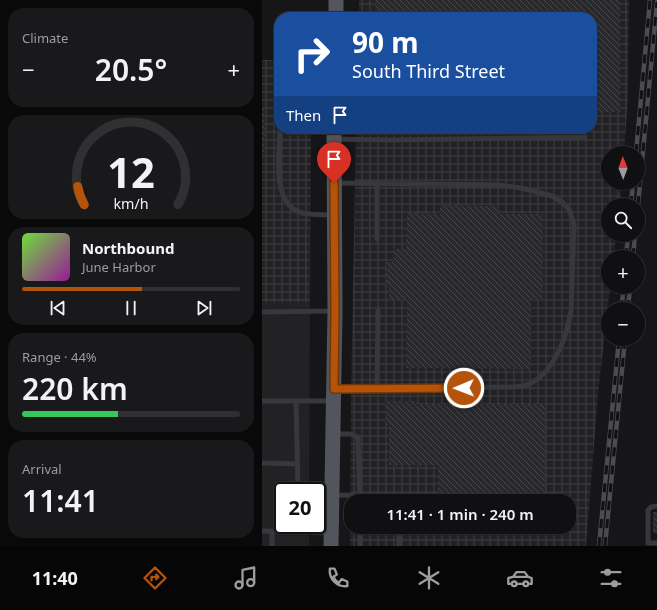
<!DOCTYPE html>
<meta charset="utf-8">
<style>
body{margin:0;font-family:"Noto Sans",sans-serif;background:#19191b;color:#f1f3f6;height:100vh;display:flex;flex-direction:column;font-size:15px;white-space:nowrap}
*{box-sizing:border-box;margin:0}
p{font-size:13px;color:#9c9d9f}
.icon{flex:none;width:22px;height:22px;fill:none;stroke:currentColor;stroke-width:2;stroke-linecap:round;stroke-linejoin:round}
.map{position:relative;flex:1;overflow:hidden}
.drawer{display:flex;flex-direction:column;gap:8px;padding:8px;background:#09090a;width:262px}
.drawer>*{flex:none}
.guide{position:absolute;left:12px;top:12px;width:323px;height:122px;border-radius:16px;box-shadow:0 1px 3px #0004,0 0 0 1px #303032;background:#1a4fa0;color:#fff;overflow:hidden}
.needle{width:26px;rotate:359deg}
.buttons{position:absolute;left:339px;top:146px;display:grid;gap:8px}
.buttons a{display:grid;place-items:center;width:44px;height:44px;border-radius:50%;background:#101012;box-shadow:0 1px 3px #0004,0 0 0 1px #303032;font-size:20px}
.speed{position:absolute;left:12px;top:482px;display:flex;gap:8px;font-size:20px;font-weight:700;text-align:center}
.speed>*{display:grid;place-content:center;width:52px;height:52px;border-radius:50%;background:#101012;box-shadow:0 1px 3px #0004,0 0 0 1px #303032;line-height:1}
.speed .limit{border:2px solid #111;border-radius:6px;background:#fff;color:#111}
.pin{position:absolute;display:grid;place-items:center;width:34px;height:34px;color:#fff;margin:-41px -17px;border-radius:50% 50% 50% 0;rotate:-45deg;box-shadow:0 0 4px #0007}
.pin .icon{rotate:45deg}
.me{position:absolute;width:44px;margin:-22px;rotate:269deg;stroke-linejoin:round;filter:drop-shadow(0 0 3px #0008)}
.turn{display:flex;align-items:center;gap:14px;height:84px;padding:0 12px;font-size:18px}
.turn .icon{width:52px;height:52px;stroke-width:2.5}
.turn b{display:block;font-size:28px;line-height:34px}
.then{display:flex;align-items:center;height:38px;padding:0 12px;background:#0003;gap:8px;font-size:15px}
.big{font-size:30px;font-weight:600;line-height:1.1}
.drawer .tile{flex:1;display:flex;flex-direction:column;justify-content:center;gap:6px;min-width:0;padding:0 14px;border-radius:16px;background:#19191b}
.drawer .dial{align-items:center;gap:0}
.dial svg{height:104px;overflow:visible;fill:none;stroke:#303032;stroke-width:7;stroke-linecap:round;text-anchor:middle}
.dial text{fill:#f1f3f6;stroke:none}
.song{display:flex;align-items:center;gap:12px}
.cover{width:48px;height:48px;border-radius:6px;background:linear-gradient(135deg,hsl(100 70% 55%),hsl(300 70% 35%))}
.played{height:4px;border-radius:2px;background:linear-gradient(90deg,#b45309 55%,#303032 55%)}
.keys{display:flex;justify-content:space-around;direction:ltr}
.heat{display:flex;justify-content:space-between;align-items:center;font-size:22px;direction:ltr}
.charge{height:6px;border-radius:3px;background:linear-gradient(90deg,#34c759 44%,#303032 0)}
.trip{position:absolute;left:82px;top:494px;width:232px;height:40px;border-radius:16px;background:#101012;box-shadow:0 1px 3px #0004,0 0 0 1px #303032;font-weight:600;line-height:40px;text-align:center}
.menu{display:flex;height:64px;justify-content:space-around;align-items:center;background:#060607;color:#9c9d9f}
.menu .icon{width:28px;height:28px}
.menu .active{color:#b45309}
.menu b{font-size:18px;color:#f1f3f6}
main{display:flex;flex:1;min-height:0}
.map>svg:first-child{display:block}
.built{fill:#222225}
.industrial{fill:url(#industrial-grid);fill-rule:evenodd}
.building{fill:url(#building-back-hatch)}
.lines{fill:none;stroke-linecap:round;stroke-linejoin:round}
.service{stroke:#37383d;stroke-width:5}
.primary{stroke:#53555c;stroke-width:15}
.rail-casing{stroke:#4a4c52;stroke-width:4.5}
.rail{stroke:#111113;stroke-width:3;stroke-dasharray:9;stroke-linecap:butt}
.route-casing{stroke:#753606;stroke-width:10}
.route{stroke:#b45309;stroke-width:7}
</style>
<main>
<section class="drawer">
<div class="tile"><p>Climate</p>
<div class="heat"><a>−</a><b class="big">20.5°</b><a>+</a></div>
</div>
<div class="tile dial"><svg viewBox="0 0 100 80">
<path d="M14 69A42 42 0 1 1 86 69"/>
<path d="M14 69A42 42 0 0 1 9 55" stroke="#b45309"/>
<text x="50" y="56" font-size="32" font-weight="700">12</text>
<text x="50" y="72" font-size="11">km/h</text>
</svg></div>
<div class="tile">
<div class="song"><i class="cover"></i><div><b>Northbound</b><p>June Harbor</p></div></div>
<div class="played"></div>
<div class="keys"><svg class="icon" aria-label="previous" viewBox="0 0 24 24"><path d="M18 5L8 12l10 7zM5 5v14"/></svg><svg class="icon" aria-label="pause" viewBox="0 0 24 24"><path d="M8 5v14M16 5v14"/></svg><svg class="icon" aria-label="next" viewBox="0 0 24 24"><path d="M6 5l10 7-10 7zM19 5v14"/></svg></div>
</div>
<div class="tile"><p>Range · 44%</p><b class="big">220 km</b><div class="charge"></div></div>
<div class="tile"><p>Arrival</p><b class="big">11:41</b></div>
</section>
<div class="map">
<svg width="395" height="546" viewBox="0 0 395 546">
<defs>
<pattern id="industrial-grid" width="8" height="8" patternUnits="userSpaceOnUse"><rect width="8" height="8" fill="#222225"/><path d="M0 4h8M4 0v8" fill="none" stroke="#3f3f43"/></pattern>
<pattern id="building-back-hatch" width="6" height="6" patternUnits="userSpaceOnUse"><rect width="6" height="6" fill="#29292c"/><path d="M-1 5l2 2M0 0l6 6M5-1l2 2" fill="none" stroke="#454548"/></pattern>
</defs>
<rect width="100%" height="100%" fill="#161618"/>
<!-- built -->
<polygon class="built" points="0,303 48,303 47,491 21,491 21,525 47,525 47,546 0,546"/>
<!-- industrial -->
<g class="industrial">
<path d="M97,0h270l-1,98 -4,55h-16v30h14l-2,22h-12v30h8l-2,22h-6v30h2l-12,108 -12,151h-236l1,-151 5,-266h236v-112h-233zM89,501h218v26h-218z"/>
<polygon points="0,60 17,60 17,129 49,129 48,303 0,303"/>
</g>
<!-- building -->
<g class="building">
<polygon points="113,0 358,0 358,112 330,113 330,17 113,17"/>
<polygon points="0,109 2,109 2,126 3,126 1,161 0,161"/>
<polygon points="178,205 236,206 236,214 281,214 281,300 269,300 269,369 144,368 145,300 127,300 127,287 124,287 124,262 131,262 131,249 144,249 145,213 178,214"/>
<polygon points="123,401 155,401 155,404 283,404 283,501 176,501 176,465 127,465 127,425 123,425"/>
<rect x="391" y="512" width="4" height="21"/>
</g>
<g class="lines">
<!-- service -->
<g class="service">
<path d="M18,129c0,24 -9,72 19,83 11,4 23,2 34,3"/>
<polyline points="73,139 129,140 323,137"/>
<polyline points="115,239 115,184"/>
<polyline points="0,312 72,311"/>
<path d="M73,389l176,-2c6,0 12,0 18,-3 25,-11 38,-48 42,-73l3,-86 -5,-16 -7,-7 -10,-6 -31,-8 -23,-3 -162,-2"/>
<polyline points="115,389 116,310"/>
<polyline points="0,401 70,401"/>
<polyline points="34,401 36,491"/>
<polyline points="72,434 88,434 96,437 98,501"/>
<polyline points="0,463 35,464"/>
<polyline points="71,495 132,496 136,498 137,501"/>
<polyline points="395,506 389,507 386,510 386,543 395,543"/>
<polyline points="36,525 36,532"/>
<polyline points="98,527 98,546"/>
<polyline points="0,531 68,533"/>
<polyline points="10,531 10,546"/>
<polyline points="137,546 137,527"/>
</g>
<!-- primary -->
<g class="primary">
<polyline points="74,17 74,0"/>
<polyline points="69,546 73,311 72,129"/>
</g>
<defs>
<g id="rail">
<polyline points="374,153 388,0"/>
<polyline points="369,205 371,183"/>
<polyline points="376,205 395,2"/>
<polyline points="364,257 366,235"/>
<polyline points="371,257 373,235"/>
<polyline points="359,309 362,287"/>
<polyline points="366,309 368,287"/>
<polyline points="337,546 357,339"/>
<polyline points="343,546 363,339"/>
</g>
</defs>
<!-- rail casing -->
<use href="#rail" class="rail-casing"/>
<!-- rail -->
<use href="#rail" class="rail"/>
</g>
<g class="lines">
<defs>
<polyline id="route" points="72,183 73,311 72,389 202,388"/>
</defs>
<!-- route casing -->
<use href="#route" class="route-casing"/>
<!-- route -->
<use href="#route" class="route"/>
</g>
</svg>
<div class="buttons">
<a><svg class="needle" viewBox="-14 -14 28 28"><path d="M0-13l5 13h-10z" fill="#e53935"/><path d="M0 13l5-13h-10z" fill="#9c9d9f"/></svg></a>
<a><svg class="icon" aria-label="search" viewBox="0 0 24 24"><circle cx="10" cy="10" r="6"/><path d="M15 15l6 6"/></svg></a>
<a>+</a>
<a>−</a>
</div>
<div class="speed"><div class="limit">20</div></div>
<div class="pin" style="left:72px;top:183px;background:#d93025"><svg class="icon" aria-label="arrive" viewBox="0 0 24 24"><path d="M6 21V4h12l-3 4 3 4H6"/></svg></div>
<svg class="me" style="left:202px;top:388px" viewBox="-20 -20 40 40"><circle r="17" fill="#b45309" stroke="#fff" stroke-width="3"/><path d="M0-11L8 9 0 5-8 9z" fill="#fff"/></svg>
<div class="trip">11:41 · 1 min · 240 m</div>
<div class="guide">
<div class="turn"><svg class="icon" aria-label="right" viewBox="0 0 24 24"><path d="M7 20v-9h11M14 6l5 5-5 5"/></svg><div><b>90 m</b>South Third Street</div></div>
<div class="then">Then<svg class="icon" aria-label="arrive" viewBox="0 0 24 24"><path d="M6 21V4h12l-3 4 3 4H6"/></svg></div>
</div>
</div>
</main>
<nav class="menu">
<b>11:40</b>
<svg class="icon active" aria-label="directions" viewBox="0 0 24 24"><path d="M12 3l9 9-9 9-9-9zM9 14v-3h6M13 9l2 2-2 2"/></svg>
<svg class="icon" aria-label="music" viewBox="0 0 24 24"><path d="M9 18V5l10-2v13"/><circle cx="6" cy="18" r="3"/><circle cx="16" cy="16" r="3"/></svg>
<svg class="icon" aria-label="phone" viewBox="0 0 24 24"><path d="M5 4h4l2 5-3 2q2 4 5 5l2-3 5 2v4C11 20 4 13 5 4z"/></svg>
<svg class="icon" aria-label="climate" viewBox="0 0 24 24"><path d="M12 3v18M4 7l16 10M4 17L20 7"/></svg>
<svg class="icon" aria-label="car" viewBox="0 0 24 24"><path d="M5 17H2v-5l4-1 3-4h7l3 4 3 1v5h-3M9 17h6M6 11h13"/><circle cx="7" cy="17" r="2"/><circle cx="17" cy="17" r="2"/></svg>
<svg class="icon" aria-label="filters" viewBox="0 0 24 24"><path d="M4 7h16M4 17h16"/><circle cx="9" cy="7" r="2"/><circle cx="15" cy="17" r="2"/></svg>
</nav>
